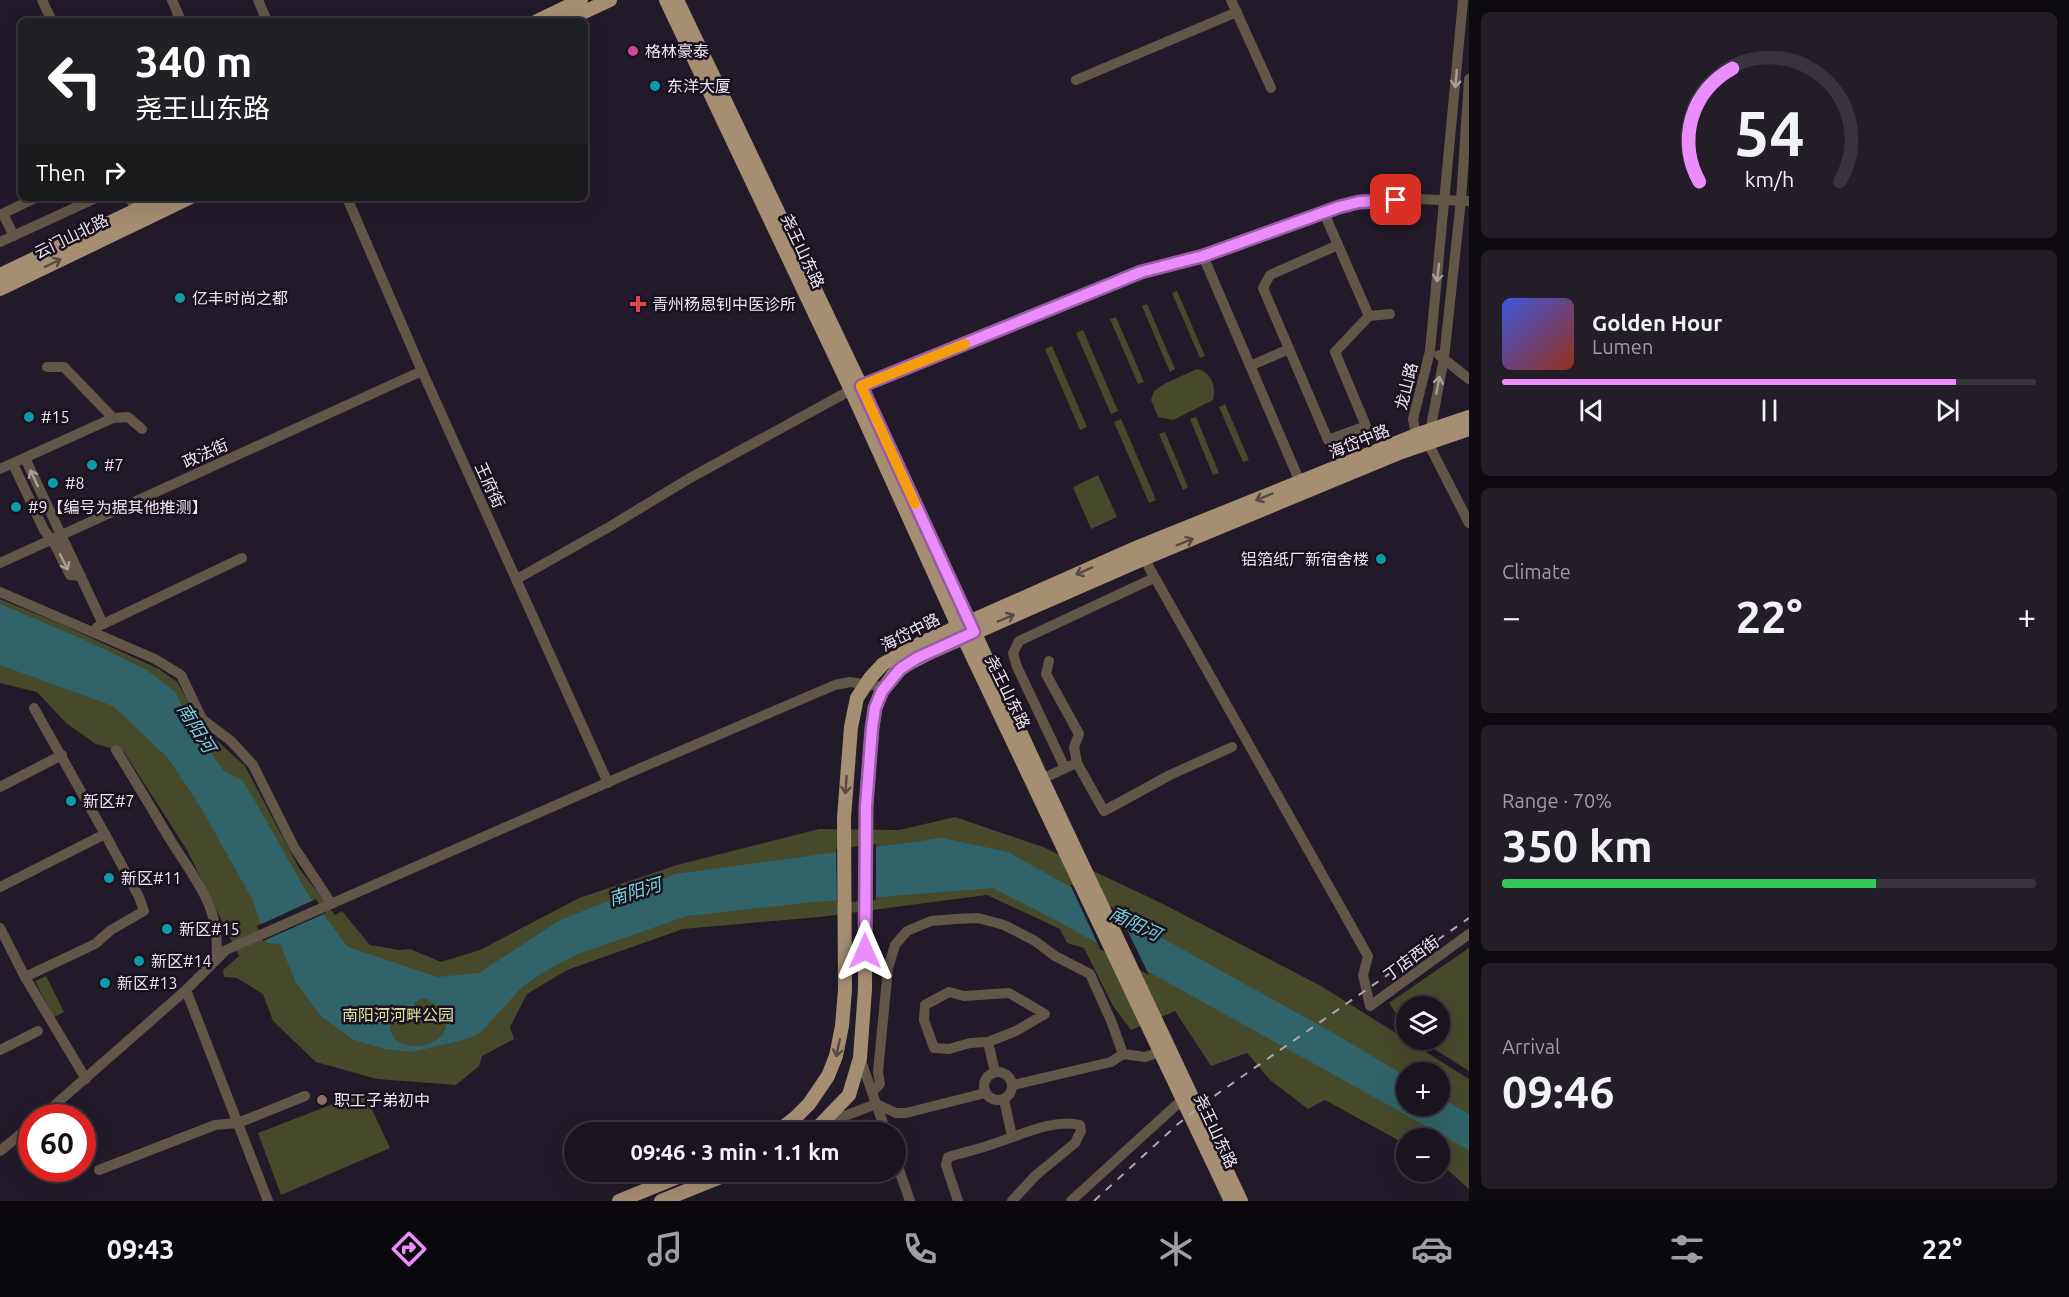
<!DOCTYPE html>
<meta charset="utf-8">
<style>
body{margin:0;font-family:Ubuntu,"Noto Sans SC",sans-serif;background:#231d27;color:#f1f3f6;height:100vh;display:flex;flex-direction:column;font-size:22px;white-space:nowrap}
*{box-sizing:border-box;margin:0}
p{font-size:20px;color:#9f9ea4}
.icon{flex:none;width:33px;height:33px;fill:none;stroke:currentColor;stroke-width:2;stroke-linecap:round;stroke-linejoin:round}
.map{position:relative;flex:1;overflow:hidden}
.panel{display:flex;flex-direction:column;gap:12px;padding:12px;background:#0e0b10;width:600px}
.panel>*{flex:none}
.hud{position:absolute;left:18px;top:18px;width:570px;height:183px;border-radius:9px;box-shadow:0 6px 24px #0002,0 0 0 2px #38333c;background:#202124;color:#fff;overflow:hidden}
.fabs{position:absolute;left:1396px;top:996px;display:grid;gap:12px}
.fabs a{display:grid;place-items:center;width:54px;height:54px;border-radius:50%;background:#1a141e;box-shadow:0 6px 24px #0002,0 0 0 2px #38333c;font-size:30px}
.speed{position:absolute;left:18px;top:1104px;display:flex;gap:12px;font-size:30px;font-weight:700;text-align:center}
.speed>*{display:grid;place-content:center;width:78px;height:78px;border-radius:50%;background:#1a141e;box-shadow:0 6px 24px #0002,0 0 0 2px #38333c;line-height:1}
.speed .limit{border:9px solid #d22;background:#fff;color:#111}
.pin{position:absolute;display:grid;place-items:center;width:51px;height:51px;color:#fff;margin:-26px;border-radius:12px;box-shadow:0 3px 9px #0006}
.me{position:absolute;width:66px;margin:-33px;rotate:0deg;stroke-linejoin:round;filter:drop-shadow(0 0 4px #0008)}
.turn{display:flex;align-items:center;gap:21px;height:126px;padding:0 18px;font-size:27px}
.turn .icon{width:78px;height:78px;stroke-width:2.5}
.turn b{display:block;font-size:42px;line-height:51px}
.then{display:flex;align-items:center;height:57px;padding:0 18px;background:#0003;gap:12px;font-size:22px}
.big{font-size:45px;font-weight:700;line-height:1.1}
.panel .widget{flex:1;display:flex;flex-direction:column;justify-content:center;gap:9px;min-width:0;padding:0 21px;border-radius:9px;background:#231d27}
.panel .dial{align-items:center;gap:0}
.dial svg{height:156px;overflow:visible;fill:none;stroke:#38333c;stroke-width:7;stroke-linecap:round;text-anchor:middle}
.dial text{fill:#f1f3f6;stroke:none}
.song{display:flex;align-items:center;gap:18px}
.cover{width:72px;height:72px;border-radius:9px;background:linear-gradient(135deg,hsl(230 70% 55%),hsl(10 70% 35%))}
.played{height:6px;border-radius:3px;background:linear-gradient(90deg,#eb8dfc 85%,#38333c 85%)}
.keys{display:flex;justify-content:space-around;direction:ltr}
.heat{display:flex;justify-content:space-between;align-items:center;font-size:33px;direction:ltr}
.charge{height:9px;border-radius:4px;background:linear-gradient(90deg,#34c759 70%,#38333c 0)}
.trip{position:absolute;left:564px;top:1122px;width:342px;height:60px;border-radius:30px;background:#1a141e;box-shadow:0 6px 24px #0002,0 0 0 2px #38333c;font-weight:700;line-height:60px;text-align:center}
.tab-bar{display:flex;height:96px;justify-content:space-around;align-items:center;background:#0a080c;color:#9f9ea4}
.tab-bar .icon{width:42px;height:42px}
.tab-bar .current{color:#eb8dfc}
.tab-bar b{font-size:27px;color:#f1f3f6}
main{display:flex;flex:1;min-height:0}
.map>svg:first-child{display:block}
.green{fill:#46492a;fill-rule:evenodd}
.water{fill:#30646a;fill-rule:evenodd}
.pier{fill:#221a28}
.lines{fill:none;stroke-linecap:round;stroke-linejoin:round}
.minor{stroke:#625649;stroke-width:10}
.major{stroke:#a68e73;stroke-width:14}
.rail{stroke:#ada7b2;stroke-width:2;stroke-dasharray:8 8;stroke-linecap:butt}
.oneway{stroke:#a89e9d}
.oneway2{stroke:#584944}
.route-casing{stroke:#995ca4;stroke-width:15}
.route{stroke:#eb8dfc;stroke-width:10}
.slow{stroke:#f59e0b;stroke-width:10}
.hotel-dot{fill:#d1479c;stroke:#19111e;stroke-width:2}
.culture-dot{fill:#0f9aa8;stroke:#19111e;stroke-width:2}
.health-dot{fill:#e0444e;stroke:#19111e;stroke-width:2}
.education-dot{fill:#8d6e63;stroke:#19111e;stroke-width:2}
.labels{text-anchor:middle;stroke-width:5;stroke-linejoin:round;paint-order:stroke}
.poi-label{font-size:16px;fill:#ede7f1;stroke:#19111e;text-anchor:start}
.street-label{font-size:16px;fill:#ede7f1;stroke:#19111e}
.park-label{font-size:16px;fill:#dde4a1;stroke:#19111e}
.water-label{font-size:18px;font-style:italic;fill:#79d2dc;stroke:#19111e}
</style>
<main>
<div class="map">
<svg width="1469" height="1201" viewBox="0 0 1469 1201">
<rect width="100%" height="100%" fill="#221a28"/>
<!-- green -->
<g class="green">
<polygon points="1177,291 1205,356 1200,358 1172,293"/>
<polygon points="1147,304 1175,369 1170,372 1142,306"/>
<polygon points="1116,317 1144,382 1138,384 1110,319"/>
<polygon points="1083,330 1118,411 1111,414 1076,333"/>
<polygon points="1052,346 1087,427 1080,430 1045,349"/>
<path d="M1197,369c15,3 19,18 16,31l-40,20 -15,-3 -7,-17 3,-9 10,-7z"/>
<polygon points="1225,404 1249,460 1243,462 1219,407"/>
<polygon points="1196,417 1219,473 1213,475 1190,419"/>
<polygon points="1121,419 1156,500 1149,503 1114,422"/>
<polygon points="1165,432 1188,487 1183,490 1159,434"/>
<polygon points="1098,475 1117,517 1091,529 1073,487"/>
<path d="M0,599l61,25 98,45 18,13 27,47 41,37 54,102 36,47 7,-4 28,34 29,5 11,-1 31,13 39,-12 99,-52 98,-33 142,-36 80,1 56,-13 88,30 120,57 158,82 148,93v110l-29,-26v-25h-33v7l-82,-45 -17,9 -38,-29 -23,-27 -36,13 -36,-55 -44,19 -18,-24 -29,-58 -17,-5 -7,-14 -73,-34 -168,22 -136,12 -116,41 -40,24 -17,33 4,12 -32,17 -3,10 -23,19 -79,-6 -61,-17 -43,-41 -10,-27 -26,-16 -13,-1 -1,-7 16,-14 -52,-106 -63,-98 -28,-8 -30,-21 -29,-31 -37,-9zM1407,1072h33v34h-33z"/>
<polygon points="1469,948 1469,1071 1420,1040 1440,1040 1440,1006 1407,1006 1407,1030 1389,1003"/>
<polygon points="46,976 64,1012 54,1017 35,981"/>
<polygon points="364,1092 366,1096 375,1092 378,1099 369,1103 390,1148 281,1195 258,1133"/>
</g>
<!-- water -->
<path class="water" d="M0,604l87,37 60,29 28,22 20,39 29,40 18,9 13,21 52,92 41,54 89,30 42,-4 79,-52 117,-47 267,-36 66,14 327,182 72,43v29h33v-9l29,17v36l-410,-228 -66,-34 -189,15 -117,13 -109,38 -28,14 -27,18 -42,46 -14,7 -55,13 -28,-3 -32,-10 -30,-22 -26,-34 -16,-39 -13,-1 -14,-42 -53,-95 -32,-48 -55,-52 -113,-41zM422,999h5l1,2 13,6c3,6 7,12 5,19 -4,25 -58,29 -56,-2l12,-10 12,-2 1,-10z"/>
<!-- pier -->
<g class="pier">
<polygon points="876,844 876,900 837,903 836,849"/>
<polygon points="1070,884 1118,911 1149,975 1100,949"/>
<polygon points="316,899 326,913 263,941 257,926"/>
</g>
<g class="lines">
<!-- minor -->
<g class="minor">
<polyline points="42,0 52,21"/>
<polyline points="172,0 181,21"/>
<polyline points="258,0 267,21"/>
<polyline points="1231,0 1271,88"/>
<polyline points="1076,80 1237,12"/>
<polyline points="130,198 136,210"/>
<polyline points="347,198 422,371 608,783"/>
<polyline points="1324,213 1369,316"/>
<polyline points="3,214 14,236"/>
<polyline points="0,215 35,198"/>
<polyline points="0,242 96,198"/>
<polyline points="1338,245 1270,275 1263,288 1328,440 1366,426 1335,352 1369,316 1390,314"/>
<polyline points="1203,256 1300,482"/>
<polyline points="1439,355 1469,379"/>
<polyline points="1250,366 1289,349"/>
<polyline points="47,367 64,367 113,418 128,417 142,429"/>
<polyline points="1429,437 1444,358 1461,200 1469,79"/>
<polyline points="1420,438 1416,435 1413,419 1430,351 1463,0"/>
<polyline points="1428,443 1469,523"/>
<polyline points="25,458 103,624"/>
<polyline points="13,464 44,530 55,545 70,575 81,576"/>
<polyline points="0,469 113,418"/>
<polyline points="1141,553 1368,956 1363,975 1370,1006 1469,934"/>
<polyline points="0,563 422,371"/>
<polyline points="517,579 609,527 690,478 851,390 1141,272 1203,256 1339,207 1359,202 1415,199 1469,201"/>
<polyline points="0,592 155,659 181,675 202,719 231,741 253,765 294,847 331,903"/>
<polyline points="97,627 242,558"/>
<polyline points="1049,661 1046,674 1079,734 1074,747 1077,763 1104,811 1170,775 1232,747"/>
<path d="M116,750c19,30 37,61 55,91 25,40 51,68 45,118"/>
<polyline points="1065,768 1017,667 1013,653 1019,641 1154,578"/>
<polyline points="1042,779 1072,765"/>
<polyline points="0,787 62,755"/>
<polyline points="0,887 105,834"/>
<polyline points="0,928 25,977 86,1079"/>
<polyline points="25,977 95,944 111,930 144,911 139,897 105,834 34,708"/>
<polyline points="186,990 268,1201"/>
<polygon points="949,992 964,996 1009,993 1045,1014 1016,1031 988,1042 970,1043 949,1049 934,1048 924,1020 925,1005"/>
<polyline points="988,1042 995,1072"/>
<polyline points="0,1050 38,1031"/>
<polyline points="860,1058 886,1132"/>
<circle cx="998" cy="1086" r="14"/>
<polyline points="1013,1085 1111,1062 1123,1054 1145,1057 1160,1052"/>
<polyline points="872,1092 880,1084 878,1072 888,968 895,945 907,931 931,921 955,919 978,918 1004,925 1035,941 1055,956 1090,974 1112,1023 1123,1054"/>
<polyline points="1004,1100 1012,1136"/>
<polyline points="40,1118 186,990 226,950 636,770 835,685 850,682 885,687"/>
<polyline points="821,1125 876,1104 896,1113 906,1113 985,1093"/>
<polyline points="0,1151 32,1125"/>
<polyline points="896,1161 910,1201"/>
<polyline points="99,1170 215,1125 238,1123 305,1096"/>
<path d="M958,1201l-12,-36 2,-8c15,-4 30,-8 45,-13 25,-8 62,-26 87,-19l1,6 -6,12 -40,33 -23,25"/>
<polyline points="1071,1201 1183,1099"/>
</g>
<!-- major -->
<g class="major">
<polyline points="666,0 851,390 958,626 1231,1201"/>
<polyline points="677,0 861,386 1042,779 1241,1201"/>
<polyline points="537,21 581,0"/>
<polyline points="565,21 610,0"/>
<polyline points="0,275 161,198"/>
<polyline points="0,289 189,198"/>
<polyline points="777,1132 796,1117 809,1104 828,1076 836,1056 842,1026 845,990 844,818 851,727 857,698 870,678 883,664 919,644 1138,547 1416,435 1469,417"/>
<polyline points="809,1132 818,1127 849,1095 860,1058 865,989 866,806 872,728 875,708 882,691 893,675 906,665 931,652 1143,559 1399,453 1469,429"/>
<polyline points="619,1201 690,1172"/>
<polyline points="661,1201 733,1172"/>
</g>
<!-- rail -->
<polyline class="rail" points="1094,1201 1178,1124 1210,1099 1469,918"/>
</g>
<!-- one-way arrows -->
<defs><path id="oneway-shaft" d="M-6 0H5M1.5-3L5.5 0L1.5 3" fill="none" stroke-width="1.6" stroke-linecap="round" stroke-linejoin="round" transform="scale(1.5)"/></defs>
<g class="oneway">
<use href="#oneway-shaft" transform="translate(1456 79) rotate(95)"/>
<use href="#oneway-shaft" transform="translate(1438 273) rotate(96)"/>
<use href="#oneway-shaft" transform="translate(1438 385) rotate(-79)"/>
<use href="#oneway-shaft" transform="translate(34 478) rotate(-115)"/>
<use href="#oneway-shaft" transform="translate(64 562) rotate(63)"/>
</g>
<g class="oneway2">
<use href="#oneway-shaft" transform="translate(53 263) rotate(-26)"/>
<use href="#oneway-shaft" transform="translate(1264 497) rotate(158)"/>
<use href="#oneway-shaft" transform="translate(1185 542) rotate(-22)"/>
<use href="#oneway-shaft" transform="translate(1084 571) rotate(156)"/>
<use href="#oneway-shaft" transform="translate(1006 618) rotate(-23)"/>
<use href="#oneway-shaft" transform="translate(846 785) rotate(94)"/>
<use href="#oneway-shaft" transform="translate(838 1048) rotate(102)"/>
</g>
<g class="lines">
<defs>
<polyline id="route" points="865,951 866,806 872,728 875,708 882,691 900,669 917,658 974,632 861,386 1141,272 1203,256 1339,207 1359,202 1396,200"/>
</defs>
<!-- route casing -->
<use href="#route" class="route-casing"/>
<!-- route -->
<use href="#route" class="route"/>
<!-- slow -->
<polyline class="slow" points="915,504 861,386 965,344"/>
</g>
<!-- markers -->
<circle class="hotel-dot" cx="633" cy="51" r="6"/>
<g class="culture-dot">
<circle cx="655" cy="86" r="6"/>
<circle cx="180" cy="298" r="6"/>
<circle cx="29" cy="417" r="6"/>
<circle cx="92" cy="465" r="6"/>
<circle cx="53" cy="483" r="6"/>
<circle cx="16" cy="507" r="6"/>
<circle cx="1381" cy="559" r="6"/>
<circle cx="71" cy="801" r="6"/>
<circle cx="109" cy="878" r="6"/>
<circle cx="167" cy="929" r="6"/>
<circle cx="139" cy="961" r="6"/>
<circle cx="105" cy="983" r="6"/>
</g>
<path class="health-dot" d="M635 295h6v6h6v6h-6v6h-6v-6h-6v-6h6z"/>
<circle class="education-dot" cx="322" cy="1100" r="6"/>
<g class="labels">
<!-- poi labels -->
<g class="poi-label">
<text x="645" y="57">格林豪泰</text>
<text x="667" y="92">东洋大厦</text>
<text x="192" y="304">亿丰时尚之都</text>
<text x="652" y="310">青州杨恩钊中医诊所</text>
<text x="41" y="423">#15</text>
<text x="104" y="471">#7</text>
<text x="65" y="489">#8</text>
<text x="28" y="513">#9【编号为据其他推测】</text>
<text x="1369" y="565" text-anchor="end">铝箔纸厂新宿舍楼</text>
<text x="83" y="807">新区#7</text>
<text x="121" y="884">新区#11</text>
<text x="179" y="935">新区#15</text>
<text x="151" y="967">新区#14</text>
<text x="117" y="989">新区#13</text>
<text x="334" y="1106">职工子弟初中</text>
</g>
<!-- street labels -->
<g class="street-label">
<text transform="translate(71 236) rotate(-26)" y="6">云门山北路</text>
<text transform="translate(803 251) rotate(65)" y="6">尧王山东路</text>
<text transform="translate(1406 386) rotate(-76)" y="6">龙山路</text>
<text transform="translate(1359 441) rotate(-22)" y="6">海岱中路</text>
<text transform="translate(205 453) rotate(-24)" y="6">政法街</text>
<text transform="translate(490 485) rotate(65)" y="6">王府街</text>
<text transform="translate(910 632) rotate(-27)" y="6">海岱中路</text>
<text transform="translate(1008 692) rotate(64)" y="6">尧王山东路</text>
<text transform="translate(1411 958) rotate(-36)" y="6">丁店西街</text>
<text transform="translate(1216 1131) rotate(65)" y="6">尧王山东路</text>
</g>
<!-- park labels -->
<g class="park-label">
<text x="398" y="1021">南阳河河畔公园</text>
</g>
<!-- water labels -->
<g class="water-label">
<text transform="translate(196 728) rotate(58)" y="6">南阳河</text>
<text transform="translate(635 892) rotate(-17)" y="6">南阳河</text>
<text transform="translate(1135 924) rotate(26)" y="6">南阳河</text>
</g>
</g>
</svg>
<div class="fabs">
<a><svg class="icon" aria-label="layers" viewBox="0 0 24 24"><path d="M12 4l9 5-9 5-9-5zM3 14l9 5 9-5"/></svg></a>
<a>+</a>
<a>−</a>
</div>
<div class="speed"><div class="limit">60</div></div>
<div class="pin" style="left:1396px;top:200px;background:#d93025"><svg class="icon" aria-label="arrive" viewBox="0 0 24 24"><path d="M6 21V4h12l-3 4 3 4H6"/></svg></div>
<svg class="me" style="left:865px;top:951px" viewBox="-20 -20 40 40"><path d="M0-17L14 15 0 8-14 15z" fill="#eb8dfc" stroke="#fff" stroke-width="4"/></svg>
<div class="trip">09:46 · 3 min · 1.1 km</div>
<div class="hud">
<div class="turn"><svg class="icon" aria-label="left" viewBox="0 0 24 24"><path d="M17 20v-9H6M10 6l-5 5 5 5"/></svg><div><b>340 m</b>尧王山东路</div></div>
<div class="then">Then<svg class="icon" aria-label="right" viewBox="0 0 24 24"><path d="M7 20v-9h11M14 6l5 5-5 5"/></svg></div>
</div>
</div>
<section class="panel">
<div class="widget dial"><svg viewBox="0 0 100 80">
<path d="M14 69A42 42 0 1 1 86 69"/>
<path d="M14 69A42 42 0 0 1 31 11" stroke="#eb8dfc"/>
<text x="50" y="56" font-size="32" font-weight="700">54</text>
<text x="50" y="72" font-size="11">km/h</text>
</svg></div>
<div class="widget">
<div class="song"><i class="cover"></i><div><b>Golden Hour</b><p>Lumen</p></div></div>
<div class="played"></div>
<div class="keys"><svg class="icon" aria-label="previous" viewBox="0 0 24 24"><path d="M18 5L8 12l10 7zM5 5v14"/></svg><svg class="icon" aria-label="pause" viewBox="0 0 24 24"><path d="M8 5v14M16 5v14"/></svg><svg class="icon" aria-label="next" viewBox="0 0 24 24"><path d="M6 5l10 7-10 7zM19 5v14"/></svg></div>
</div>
<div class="widget"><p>Climate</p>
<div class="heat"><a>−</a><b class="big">22°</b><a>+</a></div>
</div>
<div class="widget"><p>Range · 70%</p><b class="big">350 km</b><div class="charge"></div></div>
<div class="widget"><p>Arrival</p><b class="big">09:46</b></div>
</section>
</main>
<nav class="tab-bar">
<b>09:43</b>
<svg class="icon current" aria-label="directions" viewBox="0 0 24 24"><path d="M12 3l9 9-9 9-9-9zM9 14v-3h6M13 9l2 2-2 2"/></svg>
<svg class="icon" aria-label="music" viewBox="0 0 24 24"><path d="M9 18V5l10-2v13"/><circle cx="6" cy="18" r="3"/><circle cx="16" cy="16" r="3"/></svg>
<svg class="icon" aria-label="phone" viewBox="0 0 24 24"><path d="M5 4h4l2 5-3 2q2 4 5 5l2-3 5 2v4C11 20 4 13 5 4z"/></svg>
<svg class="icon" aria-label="climate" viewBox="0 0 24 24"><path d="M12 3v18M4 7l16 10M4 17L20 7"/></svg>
<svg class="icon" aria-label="car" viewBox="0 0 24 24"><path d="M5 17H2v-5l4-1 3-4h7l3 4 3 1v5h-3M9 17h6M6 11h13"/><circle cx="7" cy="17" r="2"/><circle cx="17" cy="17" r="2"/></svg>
<svg class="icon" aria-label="filters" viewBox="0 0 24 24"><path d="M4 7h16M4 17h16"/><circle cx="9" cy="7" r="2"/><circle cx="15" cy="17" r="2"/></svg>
<b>22°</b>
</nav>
